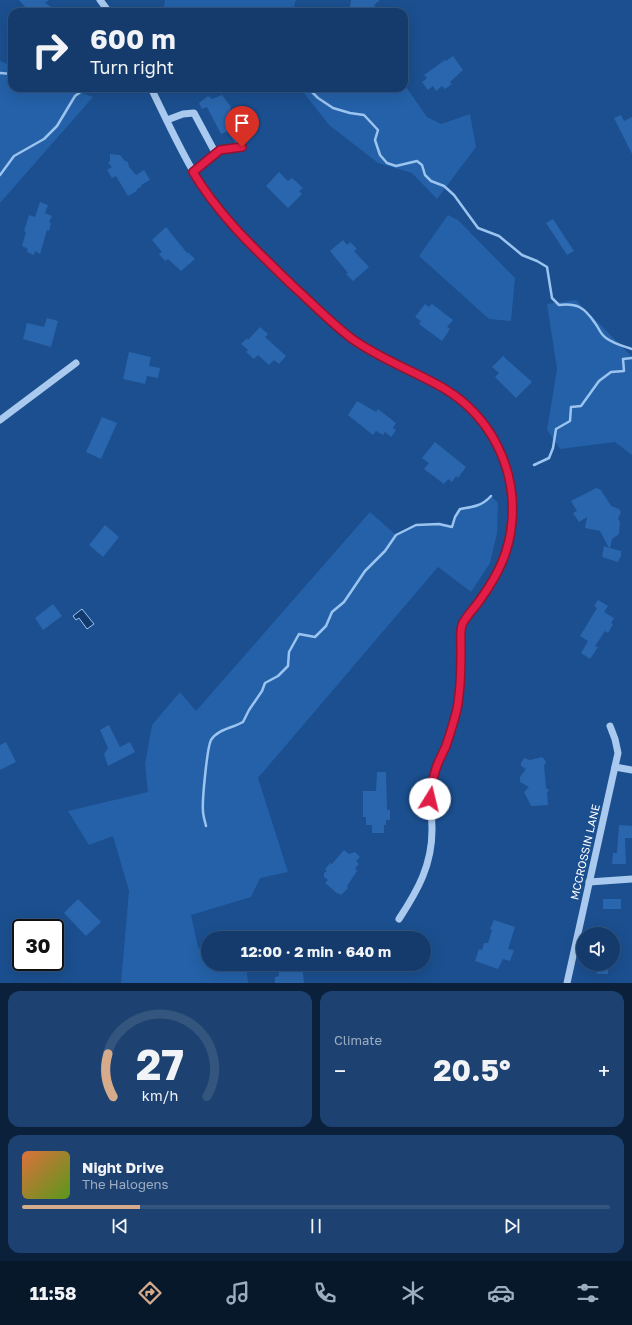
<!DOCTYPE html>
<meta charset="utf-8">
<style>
body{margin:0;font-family:"Golos Text",sans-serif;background:#1d4271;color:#f1f3f6;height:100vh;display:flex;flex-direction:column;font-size:15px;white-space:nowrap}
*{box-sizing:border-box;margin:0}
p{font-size:13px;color:#9dadc1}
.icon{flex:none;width:22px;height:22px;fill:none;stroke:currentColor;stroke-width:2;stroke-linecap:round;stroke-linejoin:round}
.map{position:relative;height:983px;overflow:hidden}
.panel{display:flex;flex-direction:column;gap:8px;padding:8px;background:#0b203b;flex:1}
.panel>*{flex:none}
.top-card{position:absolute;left:8px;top:8px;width:400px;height:84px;border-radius:12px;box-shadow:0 4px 16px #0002,0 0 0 1px #33557e;background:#143b6b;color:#f1f3f6;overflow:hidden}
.tools{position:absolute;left:576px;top:927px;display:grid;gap:8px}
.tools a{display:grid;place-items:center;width:44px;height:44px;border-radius:50%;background:#143b6b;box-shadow:0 4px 16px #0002,0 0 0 1px #33557e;font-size:20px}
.speed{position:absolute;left:12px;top:919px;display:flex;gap:8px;font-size:20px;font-weight:700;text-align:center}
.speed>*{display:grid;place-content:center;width:52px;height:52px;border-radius:50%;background:#143b6b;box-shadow:0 4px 16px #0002,0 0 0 1px #33557e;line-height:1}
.speed .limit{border:2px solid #111;border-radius:6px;background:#fff;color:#111}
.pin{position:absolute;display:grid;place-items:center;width:34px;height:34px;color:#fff;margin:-41px -17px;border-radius:50% 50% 50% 0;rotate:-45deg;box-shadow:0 0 4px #0007}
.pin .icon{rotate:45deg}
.me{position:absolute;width:44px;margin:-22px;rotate:9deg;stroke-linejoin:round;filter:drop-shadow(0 0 3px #0008)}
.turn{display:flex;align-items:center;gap:14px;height:84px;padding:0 16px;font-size:18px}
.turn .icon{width:52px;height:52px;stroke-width:2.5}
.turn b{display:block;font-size:28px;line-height:34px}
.big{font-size:30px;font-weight:700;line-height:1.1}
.panel .tile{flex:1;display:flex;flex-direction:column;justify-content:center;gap:6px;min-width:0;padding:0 14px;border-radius:12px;background:#1d4271}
.panel .dial{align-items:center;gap:0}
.dial svg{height:104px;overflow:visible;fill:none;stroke:#33557e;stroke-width:7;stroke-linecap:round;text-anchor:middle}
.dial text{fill:#f1f3f6;stroke:none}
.song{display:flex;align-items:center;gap:12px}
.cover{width:48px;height:48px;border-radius:6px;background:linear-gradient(135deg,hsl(20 70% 55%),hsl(90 70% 35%))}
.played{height:4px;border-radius:2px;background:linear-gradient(90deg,#d6ab8b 20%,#33557e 20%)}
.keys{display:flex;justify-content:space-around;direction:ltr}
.heat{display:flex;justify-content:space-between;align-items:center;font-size:22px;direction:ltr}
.panel .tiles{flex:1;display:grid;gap:8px;grid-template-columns:1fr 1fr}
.tile:last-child{grid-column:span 2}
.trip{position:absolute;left:201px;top:931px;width:230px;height:40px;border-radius:20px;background:#143b6b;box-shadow:0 4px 16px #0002,0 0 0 1px #33557e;font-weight:700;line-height:40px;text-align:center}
.tab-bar{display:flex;height:64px;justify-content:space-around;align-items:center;background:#08182b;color:#9dadc1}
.tab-bar .icon{width:28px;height:28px}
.tab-bar .current{color:#d6ab8b}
.tab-bar b{font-size:18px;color:#f1f3f6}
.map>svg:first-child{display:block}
.green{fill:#2461a8}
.water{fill:#123a6d;stroke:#9cc4f0}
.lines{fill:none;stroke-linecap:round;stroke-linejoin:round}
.stream{stroke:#9cc4f0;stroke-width:2.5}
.building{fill:#2a66ad}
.minor{stroke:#a9c9ee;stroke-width:7}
.route-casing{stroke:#92132f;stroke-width:10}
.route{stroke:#e11d48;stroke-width:7}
.labels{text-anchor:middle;stroke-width:4;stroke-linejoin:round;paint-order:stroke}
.street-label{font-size:11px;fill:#fff;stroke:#1b4f8f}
</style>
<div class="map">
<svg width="632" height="983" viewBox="0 0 632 983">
<rect width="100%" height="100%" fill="#1b4f8f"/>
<!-- green -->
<g class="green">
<polygon points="165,0 296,0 292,12 163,12"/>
<polygon points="0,61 12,66 12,88 68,88 93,97 0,203"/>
<polygon points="404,84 427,117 441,124 470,114 476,147 437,199 412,173 378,163 329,125 300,88 404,88"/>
<polygon points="448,215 458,220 515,278 511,321 489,319 419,256"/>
<polygon points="576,300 632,357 632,455 615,442 560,449 547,430 557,369 547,304"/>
<path d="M491,496l7,7 -1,30 -7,30 -19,29 -33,-25 -180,211 30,94 -28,6 -9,19 -60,18 7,32 10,11v6h38l2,19h-127l8,-92 -16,-55 -24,9 -21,-34 80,-19 -3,-28 7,-39 28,-33 16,19 174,-199 26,23 20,-10 23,-1 13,3 8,-18c13,-2 22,-3 31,-13z"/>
</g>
<!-- water -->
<polygon class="water" points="82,609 94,624 87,629 79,618 76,620 73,616"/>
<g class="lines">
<!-- stream -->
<g class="stream">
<polyline points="0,73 12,74"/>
<path d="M308,88l10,10 15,10 17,5 14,2 14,15 -3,10 5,15 7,8 9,3 21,-5 5,4 3,10 6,6 13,5 10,9 24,33 21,8 23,19 15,6 10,6 5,31 7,7c18,-2 25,2 36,18 4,5 5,11 11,15 8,6 17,8 26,11"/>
<polyline points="0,175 14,156 44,139 57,126 75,96 86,88"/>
<polyline points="534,465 549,458 553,448 556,429 570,421 571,407 581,406 599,381 611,372 624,371 623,359 632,358"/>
<path d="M206,826c-1,-5 -3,-10 -3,-15 -1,-10 4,-63 8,-71 7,-11 22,-12 32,-18l6,-12 13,-19 3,-8 13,-7 10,-10 1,-14 10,-18 16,3 11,-11 6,-14 12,-10 21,-31 20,-20 11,-16 20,-10 23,-1 13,3 3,-10 5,-8c13,-2 22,-3 31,-13"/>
</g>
</g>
<!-- building -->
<g class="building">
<polygon points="19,0 49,0 45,3 59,12 20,12 26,8"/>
<polygon points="351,0 380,0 374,5 379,12 349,12"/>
<polygon points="453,56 463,70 450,82 452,84 445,89 442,86 436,91 433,86 428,90 422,82 427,78 424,75 445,60 446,61"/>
<polygon points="222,95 231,107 229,115 235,116 245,139 237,143 235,143 228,131 221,134 207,107 202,109 199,103 208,96 212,99"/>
<polygon points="621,115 624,121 632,117 632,154 614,118"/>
<polygon points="110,154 120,155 125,161 128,162 129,167 136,175 144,170 150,180 141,185 142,186 136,190 137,191 128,196 116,176 112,178 107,170 112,167 108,163 110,161"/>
<polygon points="279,172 288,181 292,178 303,188 299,191 302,194 288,208 266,186"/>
<polygon points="40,202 48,205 45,213 52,216 49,222 51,223 49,231 47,230 40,254 35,251 34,255 27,252 28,249 22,246 26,232 24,231 29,215 35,217"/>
<polygon points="553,219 574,251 567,255 546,223"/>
<polygon points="166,227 187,253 188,252 195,259 181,271 168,259 165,261 159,254 162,252 152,240"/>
<polygon points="343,240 347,245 350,242 357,249 354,251 369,267 353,281 346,274 348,273 330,251"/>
<polygon points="425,304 429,307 432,304 453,320 447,327 450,329 442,341 419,324 421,321 415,317"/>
<polygon points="47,318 58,321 51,347 23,339 27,323 44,327"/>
<polygon points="260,327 268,334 265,337 286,356 279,364 274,360 269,365 258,355 254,359 246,352 248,350 241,344 247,338 248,340"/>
<polygon points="129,352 151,357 149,366 160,368 158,378 147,376 145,384 123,379"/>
<polygon points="503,356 532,382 516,398 495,377 499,373 492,367"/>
<polygon points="357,401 376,412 378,409 396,423 393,428 396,430 391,437 385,432 383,435 376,431 373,435 348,415"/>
<polygon points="102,417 117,423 101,459 86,452"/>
<polygon points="435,442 466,467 458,478 456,476 452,482 448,479 444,484 424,469 429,463 422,458"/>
<polygon points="596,488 601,490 611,506 619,509 621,512 618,519 620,522 619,534 612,539 610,548 621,551 621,558 620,557 618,562 602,557 604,546 609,548 600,531 585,528 587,517 579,522 573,513 577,511 571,501"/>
<polygon points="105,525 119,537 103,557 89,545"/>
<polygon points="598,600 608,606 604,612 614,618 611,623 613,624 608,633 605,631 595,646 598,647 590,659 581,653 588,641 580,636 597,608 594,606"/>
<polygon points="53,604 62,616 43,630 35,618"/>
<polygon points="109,725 120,747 130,742 135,752 108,766 104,754 108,748 100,730"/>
<polygon points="6,742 16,762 0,770 0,745"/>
<polygon points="542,757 545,760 546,763 544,765 546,788 549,790 547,793 548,805 531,806 524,792 529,787 520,782 520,777 526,769 521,766 521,763 524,758 530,760"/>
<polygon points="377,772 386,772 387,810 390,810 390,820 386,820 386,825 384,825 384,833 372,833 372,825 366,825 366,817 363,817 363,791 376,791"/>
<polygon points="619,825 632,826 632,838 625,838 626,864 612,864 613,853 617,853"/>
<polygon points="344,850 349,854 355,852 360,857 356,861 359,864 355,868 357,871 347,886 348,888 341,895 338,893 338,894 325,883 328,880 324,877 324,873 327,871 325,869 330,863 332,864"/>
<polygon points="78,899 101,922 86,936 64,913"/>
<rect x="603" y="899" width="18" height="10"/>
<polygon points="494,920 515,927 508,949 514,950 510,961 503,959 498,969 475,961 479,949 482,950 484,943 488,943 492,930 490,929"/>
<polygon points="278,964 302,964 304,983 275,983 275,977 279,976"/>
<rect x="597" y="964" width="11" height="10"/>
</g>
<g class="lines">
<!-- minor -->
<g class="minor">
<polyline points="100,0 109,12"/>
<path d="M151,88c24,49 45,99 83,139 21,22 43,43 65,64 17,17 34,33 53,47 30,22 63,33 94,51 38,24 66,69 67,114 1,35 -10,66 -31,94 -6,8 -18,20 -20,29 -1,5 0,11 -1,15 0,16 0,31 -1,46 -1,13 -3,27 -7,40 -6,20 -17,37 -21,57 -3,16 0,30 0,46 0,35 -14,60 -33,89"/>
<polyline points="167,120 183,114 194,113 216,154"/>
<polyline points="193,173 220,150 242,147"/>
<polyline points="0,420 76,363"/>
<polyline points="615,767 632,770"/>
<polyline points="589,882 632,879"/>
<polyline points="567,983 618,753 615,739 610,726"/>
</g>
</g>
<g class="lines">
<defs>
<path id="route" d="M242,147l-22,3 -27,22c26,44 63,78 99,113 20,18 38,37 59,53 30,22 64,33 94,51 46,28 71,79 67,131 -2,31 -14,55 -32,80 -4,6 -16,19 -18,25 -2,7 -1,17 -1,24 0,20 0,40 -4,60 -3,13 -7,25 -11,37 -4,9 -9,17 -11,26 -3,9 -4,18 -5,27"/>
</defs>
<!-- route casing -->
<use href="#route" class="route-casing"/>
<!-- route -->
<use href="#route" class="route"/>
</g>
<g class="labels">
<!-- street labels -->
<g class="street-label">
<text transform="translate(585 852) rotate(-77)" y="4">MCCROSSIN LANE</text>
</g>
</g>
</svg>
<div class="tools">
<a><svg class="icon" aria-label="sound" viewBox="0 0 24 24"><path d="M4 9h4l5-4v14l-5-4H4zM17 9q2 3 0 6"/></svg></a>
</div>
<div class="speed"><div class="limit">30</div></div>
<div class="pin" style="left:242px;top:147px;background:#d93025"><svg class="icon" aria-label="arrive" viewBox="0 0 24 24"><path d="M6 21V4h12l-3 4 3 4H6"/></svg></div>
<svg class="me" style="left:430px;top:799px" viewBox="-20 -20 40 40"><circle r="19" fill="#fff"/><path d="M0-13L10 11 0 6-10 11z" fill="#e11d48"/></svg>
<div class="trip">12:00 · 2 min · 640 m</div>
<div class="top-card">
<div class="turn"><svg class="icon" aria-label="right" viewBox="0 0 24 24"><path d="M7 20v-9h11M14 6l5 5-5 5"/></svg><div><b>600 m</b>Turn right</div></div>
</div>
</div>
<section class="panel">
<div class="tiles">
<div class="tile dial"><svg viewBox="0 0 100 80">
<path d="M14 69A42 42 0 1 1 86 69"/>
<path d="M14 69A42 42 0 0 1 10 36" stroke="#d6ab8b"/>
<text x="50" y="56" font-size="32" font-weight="700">27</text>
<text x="50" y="72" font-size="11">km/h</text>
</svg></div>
<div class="tile"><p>Climate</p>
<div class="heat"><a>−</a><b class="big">20.5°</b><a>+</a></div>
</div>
<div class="tile">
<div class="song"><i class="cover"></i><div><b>Night Drive</b><p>The Halogens</p></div></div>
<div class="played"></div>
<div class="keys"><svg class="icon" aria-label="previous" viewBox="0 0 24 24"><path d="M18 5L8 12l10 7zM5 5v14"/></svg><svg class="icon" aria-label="pause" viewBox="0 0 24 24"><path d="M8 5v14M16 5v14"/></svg><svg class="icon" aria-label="next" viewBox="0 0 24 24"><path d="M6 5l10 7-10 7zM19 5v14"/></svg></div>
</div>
</div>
</section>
<nav class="tab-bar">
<b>11:58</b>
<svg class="icon current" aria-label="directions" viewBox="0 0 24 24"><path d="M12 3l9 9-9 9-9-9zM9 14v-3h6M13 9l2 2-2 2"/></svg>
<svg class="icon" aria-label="music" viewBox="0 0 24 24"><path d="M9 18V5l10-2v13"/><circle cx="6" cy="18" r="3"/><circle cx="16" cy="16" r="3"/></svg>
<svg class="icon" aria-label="phone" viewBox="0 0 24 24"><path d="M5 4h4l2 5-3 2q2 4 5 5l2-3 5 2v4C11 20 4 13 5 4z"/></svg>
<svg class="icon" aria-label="climate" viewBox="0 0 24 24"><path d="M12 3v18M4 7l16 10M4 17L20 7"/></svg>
<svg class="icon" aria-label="car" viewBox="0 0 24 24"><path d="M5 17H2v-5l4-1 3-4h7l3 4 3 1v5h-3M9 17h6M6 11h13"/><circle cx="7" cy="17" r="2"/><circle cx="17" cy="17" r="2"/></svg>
<svg class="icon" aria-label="filters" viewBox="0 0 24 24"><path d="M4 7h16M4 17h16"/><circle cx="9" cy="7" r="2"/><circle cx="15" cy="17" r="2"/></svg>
</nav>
